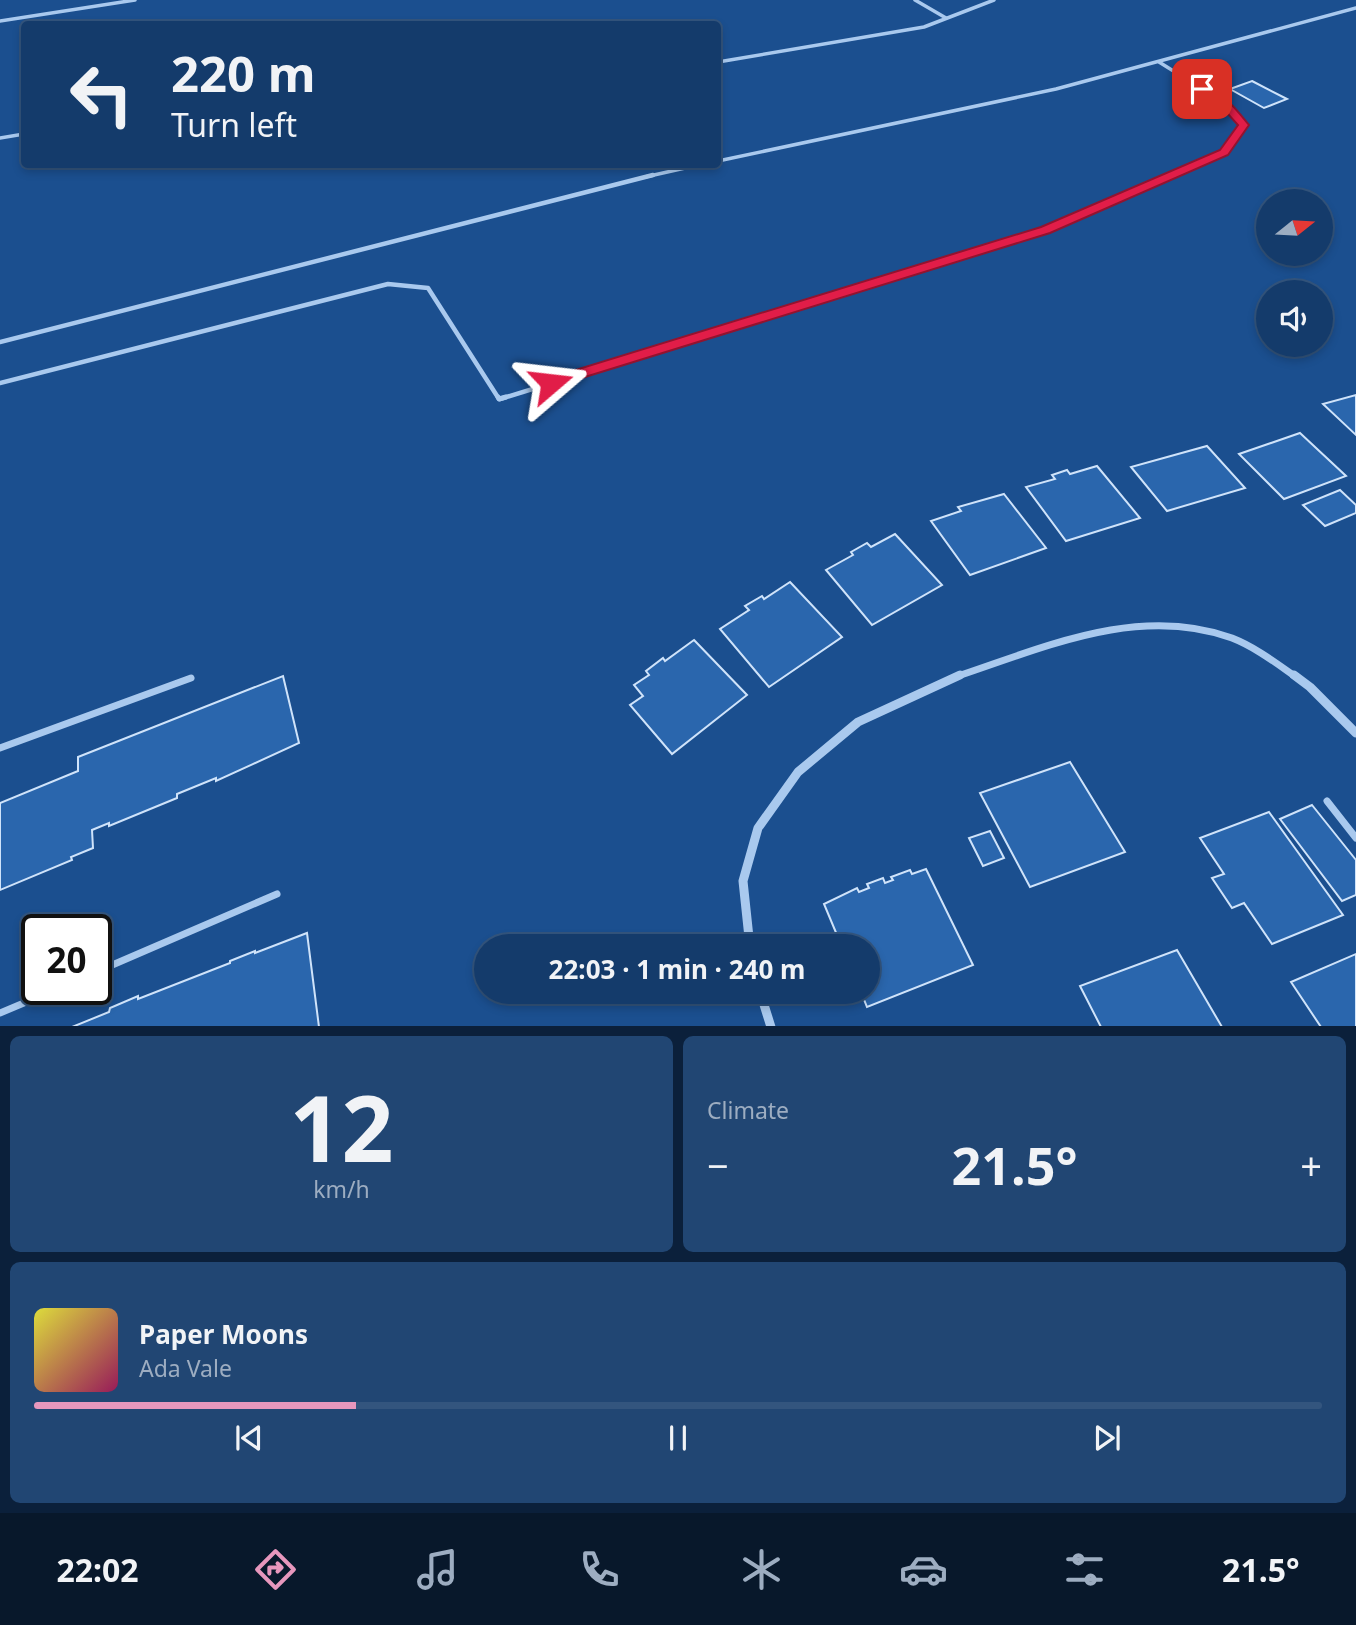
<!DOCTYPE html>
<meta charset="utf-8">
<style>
body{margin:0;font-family:"Noto Sans",sans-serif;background:#214673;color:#f1f3f6;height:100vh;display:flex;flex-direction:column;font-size:26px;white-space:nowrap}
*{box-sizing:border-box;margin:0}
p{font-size:23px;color:#9dadc1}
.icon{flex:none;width:38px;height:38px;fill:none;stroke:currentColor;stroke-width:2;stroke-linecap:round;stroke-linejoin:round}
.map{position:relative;height:1026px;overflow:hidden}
.details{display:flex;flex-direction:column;gap:10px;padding:10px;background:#0b203b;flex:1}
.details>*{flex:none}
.banner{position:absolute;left:21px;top:21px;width:700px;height:147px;border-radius:7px;box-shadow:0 4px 10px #0003,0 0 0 2px #33557e;background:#143b6b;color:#f1f3f6;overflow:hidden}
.needle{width:46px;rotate:72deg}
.buttons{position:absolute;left:1256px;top:189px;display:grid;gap:14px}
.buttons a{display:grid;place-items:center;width:77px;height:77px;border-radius:50%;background:#143b6b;box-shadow:0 4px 10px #0003,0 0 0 2px #33557e;font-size:35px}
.speed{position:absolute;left:21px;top:914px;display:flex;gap:14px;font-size:35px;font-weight:700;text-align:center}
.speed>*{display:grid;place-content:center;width:91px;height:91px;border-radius:50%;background:#143b6b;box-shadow:0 4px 10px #0003,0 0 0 2px #33557e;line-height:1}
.speed .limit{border:4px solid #111;border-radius:10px;background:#fff;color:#111}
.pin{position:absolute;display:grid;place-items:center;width:60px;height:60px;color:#fff;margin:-30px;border-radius:14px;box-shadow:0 4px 10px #0006}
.me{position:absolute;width:77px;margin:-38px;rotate:73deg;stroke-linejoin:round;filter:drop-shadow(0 0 5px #0008)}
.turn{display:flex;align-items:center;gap:24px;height:147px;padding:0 35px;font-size:32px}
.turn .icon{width:91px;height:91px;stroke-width:2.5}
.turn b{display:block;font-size:49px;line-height:60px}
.big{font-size:52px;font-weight:700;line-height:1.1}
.details .widget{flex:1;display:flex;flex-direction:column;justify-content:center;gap:10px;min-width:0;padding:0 24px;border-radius:10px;background:#214673}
.details .dial{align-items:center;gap:0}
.dial b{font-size:91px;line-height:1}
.song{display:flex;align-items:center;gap:21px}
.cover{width:84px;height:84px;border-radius:10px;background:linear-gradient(135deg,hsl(60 70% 55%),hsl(330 70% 35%))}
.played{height:7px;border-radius:4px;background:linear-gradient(90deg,#e797bd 25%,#33557e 25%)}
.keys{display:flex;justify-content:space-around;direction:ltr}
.heat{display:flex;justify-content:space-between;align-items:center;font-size:38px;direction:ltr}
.details .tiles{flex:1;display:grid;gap:10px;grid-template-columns:1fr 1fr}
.widget:last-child{grid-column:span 2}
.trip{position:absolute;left:474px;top:934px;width:406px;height:70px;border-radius:35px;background:#143b6b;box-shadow:0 4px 10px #0003,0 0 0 2px #33557e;font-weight:700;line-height:70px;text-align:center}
.tab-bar{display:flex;height:112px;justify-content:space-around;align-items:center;background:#08182b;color:#9dadc1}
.tab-bar .icon{width:49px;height:49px}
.tab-bar .selected{color:#e797bd}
.tab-bar b{font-size:32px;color:#f1f3f6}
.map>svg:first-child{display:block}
.building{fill:#2a66ad;stroke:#cfe3fa;stroke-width:2}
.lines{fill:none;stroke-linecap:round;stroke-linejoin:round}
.service-far3{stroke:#a9c9ee;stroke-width:3.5}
.service-far2{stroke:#a9c9ee;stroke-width:4.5}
.service-far1{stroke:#a9c9ee;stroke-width:5}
.service{stroke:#a9c9ee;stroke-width:7}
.minor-far1{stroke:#a9c9ee;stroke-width:7}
.minor{stroke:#a9c9ee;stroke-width:9}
.route{fill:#e11d48;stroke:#92132f;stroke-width:2}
</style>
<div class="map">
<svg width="1356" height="1027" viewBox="0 0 1356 1027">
<rect width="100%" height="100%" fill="#1b4f8f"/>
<!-- building -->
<g class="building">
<polygon points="1252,81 1287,99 1264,108 1230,89"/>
<polygon points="1356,395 1356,435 1323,404"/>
<polygon points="1300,433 1346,476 1284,499 1239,454"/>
<polygon points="1207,446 1245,488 1167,511 1131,467"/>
<polygon points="1097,466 1140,518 1066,541 1026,487 1055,479 1052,475 1067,470 1070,474"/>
<polygon points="1340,490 1356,505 1356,513 1325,526 1303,505"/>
<polygon points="1004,494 1046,548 970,575 931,521 961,511 958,507"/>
<polygon points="895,534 942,585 872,625 826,570 853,555 851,552 867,543 871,547"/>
<polygon points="790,582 842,637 769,687 720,629 749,610 745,606 762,596 764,599"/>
<polygon points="694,640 747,695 672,754 630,705 643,696 634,685 649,675 646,671 663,658 665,661"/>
<polygon points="283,676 299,743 216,781 216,778 177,794 177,798 109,826 109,823 92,830 93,848 71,857 72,860 0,890 0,803 78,771 78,757"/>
<polygon points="1070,762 1125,852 1030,887 980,793"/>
<polygon points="1312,805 1356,860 1356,895 1342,901 1280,819"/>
<polygon points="1269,812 1343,915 1272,944 1244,903 1232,908 1212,878 1224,874 1200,838"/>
<polygon points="990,831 1004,858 983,866 969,838"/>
<polygon points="926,869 973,965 867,1007 861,992 868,992 868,947 842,947 824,904 857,888 859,892 869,888 867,884 883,878 885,883 893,880 891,877 910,870 912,874"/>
<polygon points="307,933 319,1027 72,1027 109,1012 110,1008 138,996 138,999 230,963 230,961 255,951 255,953"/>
<polygon points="1177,950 1222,1027 1101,1027 1080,986"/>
<polygon points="1356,954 1356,1027 1321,1027 1291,982"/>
</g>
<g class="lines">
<!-- service-far3 -->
<g class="service-far3">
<polyline points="915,0 946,18"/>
<polyline points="0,21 135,0"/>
<polyline points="718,62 924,27 994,0"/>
<polyline points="1159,62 1223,102 1244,125 1224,153 1168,177"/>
<polyline points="0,138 24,134"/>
<polyline points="718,161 1056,89 1356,8"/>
<polyline points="645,177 703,164"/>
</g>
<!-- service-far2 -->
<g class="service-far2">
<polyline points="0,342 653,175"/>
<polyline points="0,383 388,284 428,288 499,399"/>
<polyline points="500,399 1046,230 1172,175"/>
</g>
<!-- service-far1 -->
<polyline class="service-far1" points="498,397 499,399 506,397"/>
<!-- service -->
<g class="service">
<polyline points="0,748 191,678"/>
<polyline points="1327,801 1356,838"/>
<polyline points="96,972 277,894"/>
<polyline points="0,1013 57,989"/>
</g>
<!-- minor-far1 -->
<path class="minor-far1" d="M955,677c88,-29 183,-73 277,-39 23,9 44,25 64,39"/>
<!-- minor -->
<g class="minor">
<polyline points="1294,675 1310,687 1356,733"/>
<polyline points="750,947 743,881 758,828 798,772 858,722 960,675"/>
<polyline points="760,992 771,1027"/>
</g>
</g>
<!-- route -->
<path class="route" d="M1198,87c20,-2 39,23 51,38l-21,30 -178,78 -494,153h-10l-2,-3 2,-4 495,-152 179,-77 18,-25 -19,-21 -21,-13z"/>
</svg>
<div class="buttons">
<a><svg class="needle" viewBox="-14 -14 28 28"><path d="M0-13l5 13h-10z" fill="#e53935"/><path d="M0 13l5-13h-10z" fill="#9dadc1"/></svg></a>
<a><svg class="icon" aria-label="sound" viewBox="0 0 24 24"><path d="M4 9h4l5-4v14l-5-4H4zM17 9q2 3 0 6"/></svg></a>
</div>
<div class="speed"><div class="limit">20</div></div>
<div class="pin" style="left:1202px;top:89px;background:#d93025"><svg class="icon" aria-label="arrive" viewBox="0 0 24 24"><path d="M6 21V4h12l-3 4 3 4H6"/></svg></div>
<svg class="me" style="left:551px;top:383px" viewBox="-20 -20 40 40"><path d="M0-17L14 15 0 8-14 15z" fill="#e11d48" stroke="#fff" stroke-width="4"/></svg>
<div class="trip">22:03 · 1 min · 240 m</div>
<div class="banner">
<div class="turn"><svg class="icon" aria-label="left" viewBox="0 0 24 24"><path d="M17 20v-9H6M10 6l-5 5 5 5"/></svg><div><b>220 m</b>Turn left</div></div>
</div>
</div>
<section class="details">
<div class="tiles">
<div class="widget dial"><b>12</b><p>km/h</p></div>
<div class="widget"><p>Climate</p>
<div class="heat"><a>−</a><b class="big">21.5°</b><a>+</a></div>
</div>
<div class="widget">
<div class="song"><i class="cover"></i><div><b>Paper Moons</b><p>Ada Vale</p></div></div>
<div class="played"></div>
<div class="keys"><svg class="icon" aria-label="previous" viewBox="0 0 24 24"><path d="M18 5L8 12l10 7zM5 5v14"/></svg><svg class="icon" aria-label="pause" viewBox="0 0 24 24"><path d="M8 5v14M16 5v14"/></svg><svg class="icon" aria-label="next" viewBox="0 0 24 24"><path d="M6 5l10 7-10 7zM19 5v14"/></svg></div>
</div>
</div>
</section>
<nav class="tab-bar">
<b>22:02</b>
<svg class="icon selected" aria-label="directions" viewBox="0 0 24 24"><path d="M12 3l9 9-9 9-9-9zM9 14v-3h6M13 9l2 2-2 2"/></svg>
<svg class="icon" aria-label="music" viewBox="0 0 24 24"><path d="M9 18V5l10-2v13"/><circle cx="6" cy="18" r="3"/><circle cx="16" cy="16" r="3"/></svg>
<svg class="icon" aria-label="phone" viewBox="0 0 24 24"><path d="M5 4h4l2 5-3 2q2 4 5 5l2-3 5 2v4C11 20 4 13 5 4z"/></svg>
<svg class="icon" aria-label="climate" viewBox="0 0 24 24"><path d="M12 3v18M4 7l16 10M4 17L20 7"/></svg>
<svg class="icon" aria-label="car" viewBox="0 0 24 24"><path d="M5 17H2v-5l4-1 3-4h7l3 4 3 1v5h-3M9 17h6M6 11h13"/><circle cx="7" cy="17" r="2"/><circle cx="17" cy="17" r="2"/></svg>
<svg class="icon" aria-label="filters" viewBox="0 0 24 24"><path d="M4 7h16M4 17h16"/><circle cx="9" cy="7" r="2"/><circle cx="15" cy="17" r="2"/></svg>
<b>21.5°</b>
</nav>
